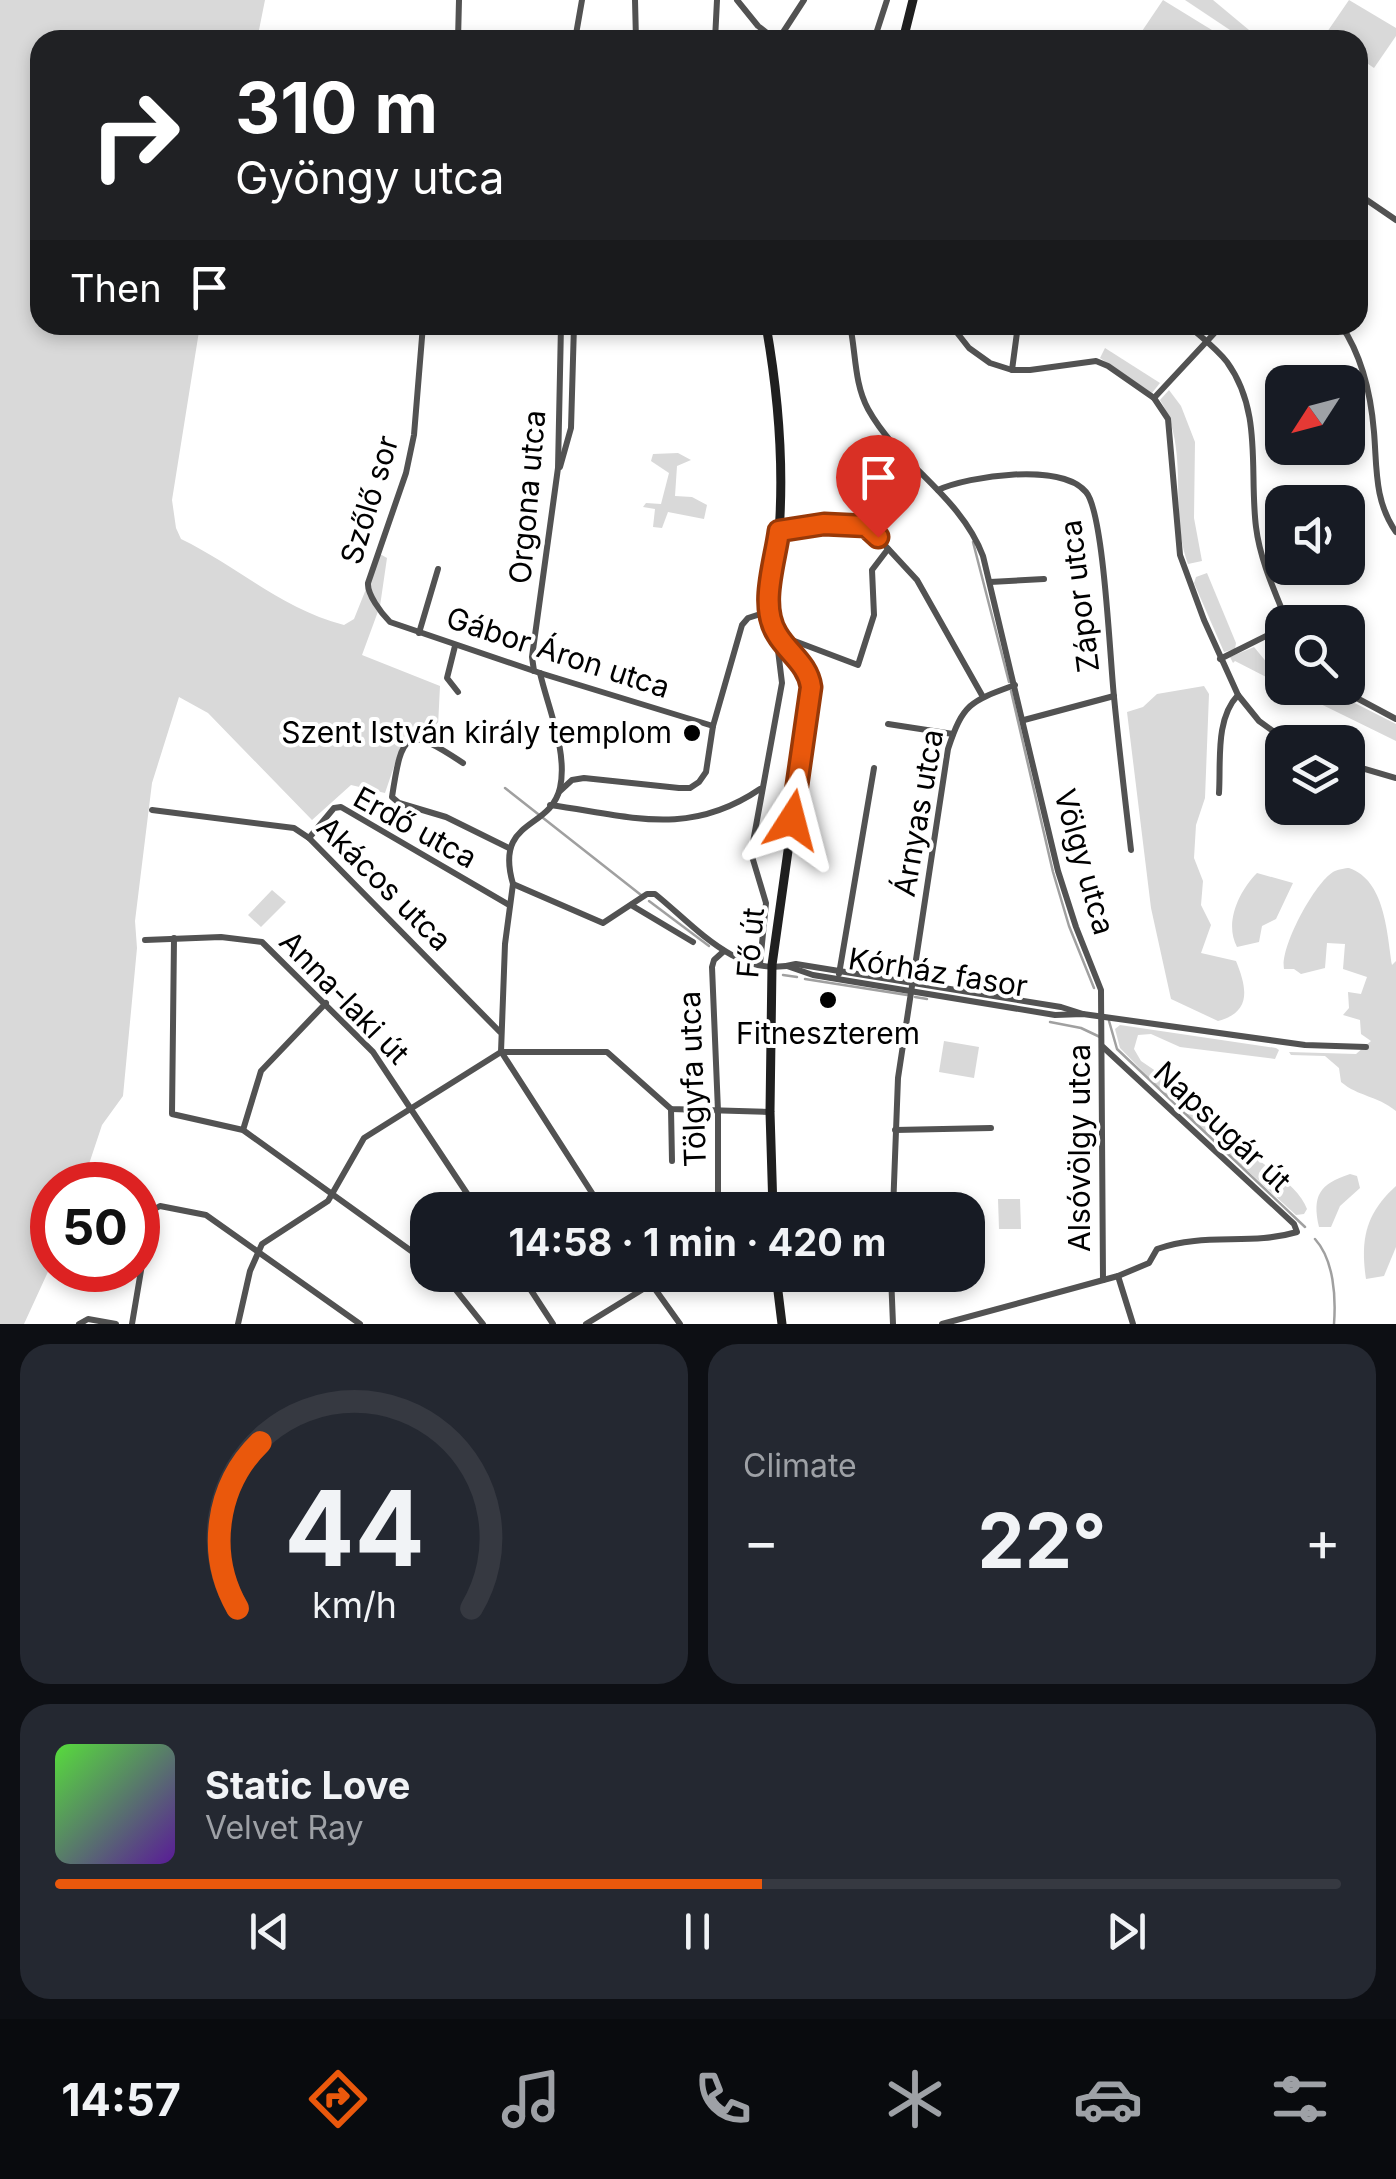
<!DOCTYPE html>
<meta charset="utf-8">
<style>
body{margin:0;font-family:Inter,sans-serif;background:#242831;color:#f1f3f6;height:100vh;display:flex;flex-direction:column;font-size:38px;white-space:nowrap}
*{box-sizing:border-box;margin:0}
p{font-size:32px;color:#9ea1a6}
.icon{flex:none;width:55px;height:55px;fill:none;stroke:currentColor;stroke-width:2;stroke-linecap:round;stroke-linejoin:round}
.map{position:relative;height:1324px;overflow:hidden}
.panel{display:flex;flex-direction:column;gap:20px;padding:20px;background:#0d0f14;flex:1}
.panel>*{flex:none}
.banner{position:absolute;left:30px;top:30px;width:1338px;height:305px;border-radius:30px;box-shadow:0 5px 15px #0003;background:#202124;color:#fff;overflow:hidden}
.needle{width:65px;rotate:234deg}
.buttons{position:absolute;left:1265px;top:365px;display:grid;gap:20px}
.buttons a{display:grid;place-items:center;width:100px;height:100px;border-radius:20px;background:#171b24;box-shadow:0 5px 15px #0003;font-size:50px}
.speed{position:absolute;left:30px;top:1162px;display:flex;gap:20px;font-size:50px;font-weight:700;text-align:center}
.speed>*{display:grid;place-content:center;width:130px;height:130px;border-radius:50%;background:#171b24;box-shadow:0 5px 15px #0003;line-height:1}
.speed .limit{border:15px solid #d22;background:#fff;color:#111}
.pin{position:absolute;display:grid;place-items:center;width:85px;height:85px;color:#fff;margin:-102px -42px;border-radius:50% 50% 50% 0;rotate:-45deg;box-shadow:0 0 10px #0007}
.pin .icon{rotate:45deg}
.me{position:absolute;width:110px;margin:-55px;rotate:9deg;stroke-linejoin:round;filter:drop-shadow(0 0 8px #0008)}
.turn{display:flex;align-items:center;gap:35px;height:210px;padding:0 40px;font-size:45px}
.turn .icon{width:130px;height:130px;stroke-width:2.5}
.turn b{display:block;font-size:70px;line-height:85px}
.then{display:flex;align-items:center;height:95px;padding:0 40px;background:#0003;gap:20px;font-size:38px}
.big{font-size:75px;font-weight:700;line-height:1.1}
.panel .tile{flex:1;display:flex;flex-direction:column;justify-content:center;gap:15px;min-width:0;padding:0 35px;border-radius:30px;background:#242831}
.panel .dial{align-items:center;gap:0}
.dial svg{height:260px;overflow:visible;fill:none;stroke:#363941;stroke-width:7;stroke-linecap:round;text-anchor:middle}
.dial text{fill:#f1f3f6;stroke:none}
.song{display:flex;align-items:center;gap:30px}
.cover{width:120px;height:120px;border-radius:15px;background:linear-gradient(135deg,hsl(110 70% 55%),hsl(270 70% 35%))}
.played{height:10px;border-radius:5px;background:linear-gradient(90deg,#ea580c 55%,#363941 55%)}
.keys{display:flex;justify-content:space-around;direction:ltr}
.heat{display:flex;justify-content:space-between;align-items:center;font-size:55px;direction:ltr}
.panel .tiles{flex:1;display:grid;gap:20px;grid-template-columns:1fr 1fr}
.tile:last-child{grid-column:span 2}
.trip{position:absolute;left:410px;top:1192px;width:575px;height:100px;border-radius:30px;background:#171b24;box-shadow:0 5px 15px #0003;font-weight:700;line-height:100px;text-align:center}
.dock{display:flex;height:160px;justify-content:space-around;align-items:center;background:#090b0e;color:#9ea1a6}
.dock .icon{width:70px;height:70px}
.dock .current{color:#ea580c}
.dock b{font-size:45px;color:#f1f3f6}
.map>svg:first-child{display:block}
.green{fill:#d9d9d9}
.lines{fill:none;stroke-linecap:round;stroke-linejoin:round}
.stream{stroke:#a0a0a0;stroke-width:2.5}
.street{stroke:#525252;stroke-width:6}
.secondary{stroke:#1f1f1f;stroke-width:9}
.route-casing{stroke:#983908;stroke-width:25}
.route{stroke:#ea580c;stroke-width:18}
.poi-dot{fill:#000;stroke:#fff;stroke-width:4}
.labels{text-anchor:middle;stroke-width:8;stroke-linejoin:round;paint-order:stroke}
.street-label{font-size:30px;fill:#000;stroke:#fff}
.poi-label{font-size:30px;fill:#000;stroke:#fff;text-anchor:end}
</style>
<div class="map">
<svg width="1396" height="1324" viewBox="0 0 1396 1324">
<rect width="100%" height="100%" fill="#fff"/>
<!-- green -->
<g class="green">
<path d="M0,0h265l-8,40h-217v285h160l-28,175 4,28 5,11c58,28 99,69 163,86l10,-6 26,-65 7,4 -7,48 -18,49 78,31 -2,40 -34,11 -19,56 -34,-8 -39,35 -104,-107 -29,-16 -27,86 -17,138 2,27 -14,148 -21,29 -20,60h-30v78l-28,61h-24z"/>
<polygon points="1163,0 1220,35 1216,40 1136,40"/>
<polygon points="1185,0 1213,0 1261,40 1245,40"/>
<polygon points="1349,0 1396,28 1396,36 1374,68 1358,57 1358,40 1332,40 1325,35"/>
<polygon points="1105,348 1160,383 1152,393 1100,358"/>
<path d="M1169,390l12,16 14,36 -1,76 8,43 -14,3c-20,-53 3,-114 -28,-164z"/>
<polygon points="678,453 691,460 677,466 675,496 692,497 707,505 704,519 668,512 662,528 653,527 655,509 643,507 646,503 661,504 669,473 651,461 653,454"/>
<polygon points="1207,573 1236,643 1235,649 1224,652 1194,583 1196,577"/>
<polygon points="1254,647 1278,676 1282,674 1282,685 1235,661 1233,663 1230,657"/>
<path d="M1204,686l5,8 -4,104 -9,27 -2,33 9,23 -2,24 10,20 -10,28 35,8c11,27 16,51 -18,60l-47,-22 -20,-91 -24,-196 16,-5 14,-13z"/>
<polygon points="1288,688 1313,688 1318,694 1322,689 1331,691 1396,724 1396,741"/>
<path d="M1349,868c36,12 38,65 43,97l4,-4v150c-20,-16 -37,-14 -55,-29l-2,-14 -14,-12 -34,-1 -2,-3 67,2 15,-13 -10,-7 -1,-14 -17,-5 6,-7 -1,-16 13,2 6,-17 -24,-8 2,-25 -18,-1 -2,25 -24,6 -7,-5h-10c-4,-22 30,-85 49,-97 3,-2 13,-4 16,-4z"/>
<path d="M1257,873l36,10 -17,36 -14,7 -3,16 -22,5c-13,-24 2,-56 20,-74z"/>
<polygon points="272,890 286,902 261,927 248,915"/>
<polygon points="1120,1025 1276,1048 1279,1050 1275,1059 1180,1047 1151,1034 1138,1035 1134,1049 1141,1061 1169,1080 1169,1098 1120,1048 1115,1029"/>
<polygon points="944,1041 979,1047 974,1078 939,1072"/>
<path d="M1183,1096c14,13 27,27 41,39 24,20 73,46 83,74l-3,5 -8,1 -116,-106 -1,-11z"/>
<path d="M1350,1174l7,2 3,12 -20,18 -9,21h-12c-7,-31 0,-43 31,-53z"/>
<path d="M1396,1186v61l-12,29 -18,3c-6,-40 0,-66 30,-93z"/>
<polygon points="998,1199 1020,1199 1021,1229 999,1229"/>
</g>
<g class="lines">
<!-- stream -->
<g class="stream">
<polyline points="973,542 1009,682"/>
<polyline points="1011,691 1053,872 1069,926 1094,988"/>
<polyline points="505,788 641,895"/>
<polyline points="649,901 709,946"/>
<polyline points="783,975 797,977"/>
<polyline points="805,979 907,995"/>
<polyline points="915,997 927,999"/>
<polyline points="1109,1021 1117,1049 1305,1227"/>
<polyline points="1050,1022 1081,1028 1100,1037"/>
<path d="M1315,1239c19,21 21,58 19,85"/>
</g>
<!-- street -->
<g class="street">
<polyline points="635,0 636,40"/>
<polyline points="737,0 758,26 776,40"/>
<polyline points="458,40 459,0"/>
<polyline points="575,40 582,0"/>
<polyline points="715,40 717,0"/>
<polyline points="778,40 804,0"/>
<polyline points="874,40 887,0"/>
<polyline points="1358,194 1396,220"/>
<path d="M423,325l-9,110 -8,38 -38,110c-1,11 13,30 22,39l150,51 173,53"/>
<path d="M850,325c6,28 4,58 18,84 31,56 92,86 115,147l75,315 18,56 25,63 2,290"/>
<polyline points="951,325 969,348 990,363 1012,370 1030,370 1096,361 1108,366 1154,398 1168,419 1180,555 1204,620 1238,695 1259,721 1288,742"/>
<path d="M1188,325c13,12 28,23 39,37 36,50 22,109 29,165 4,33 19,65 31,95"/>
<path d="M1341,325c21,31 30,70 33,107 3,35 0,69 22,100"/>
<polyline points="1012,370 1018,325"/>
<polyline points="1154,398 1222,325"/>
<polyline points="560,467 571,428 574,325"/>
<path d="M938,490c31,-14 123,-28 148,2 18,21 24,168 28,205 5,51 11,102 17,153"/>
<polyline points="779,531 824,525 869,528 917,580 983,697"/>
<polyline points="990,582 1044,579"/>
<polyline points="419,633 438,569"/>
<polyline points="455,646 447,678 458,692"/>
<polyline points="1220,659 1282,628"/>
<polyline points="534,671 532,657 558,468 561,325"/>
<path d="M540,673c8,35 28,79 20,115 -10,43 -66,30 -47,96l90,39 44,-29h8c40,32 83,86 141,70l265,43 22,7"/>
<polyline points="1338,688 1396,719"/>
<polyline points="1024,720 1114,696"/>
<polyline points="888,724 953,734"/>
<path d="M463,763c-57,-38 -61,-32 -71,34l7,6 47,14 63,31"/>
<polyline points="1348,764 1396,778"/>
<polyline points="560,791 572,780 584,778 679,788 690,788 699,782 706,772 713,726 742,625 748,618 770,611"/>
<path d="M1219,793c2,-31 -4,-74 19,-98"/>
<path d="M550,805c80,11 138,33 210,-16"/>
<polyline points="152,810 294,828 309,838 500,1032"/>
<polyline points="309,838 334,808 341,807 509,905"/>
<polyline points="631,905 693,942"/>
<polyline points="174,938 172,1114 243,1130 428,1263"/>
<polyline points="145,940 221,937 262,942 373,1052 478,1210"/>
<polyline points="760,964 766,903 751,853 782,683 776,634 858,665 874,615 872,570 888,549"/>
<polyline points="787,966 813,975 1055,1015 1083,1014 1305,1045 1366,1047"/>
<polyline points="839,974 874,768"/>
<polyline points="501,1052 505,944 513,884"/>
<polyline points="502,1053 603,1210"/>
<polyline points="671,1109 672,1161"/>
<polyline points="243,1130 261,1071 326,1003"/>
<polyline points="895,1130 991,1128"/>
<polyline points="718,1210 718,1111 712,967 714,960 724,951"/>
<path d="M893,1210l5,-132 50,-329c15,-46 23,-48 67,-64"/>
<polyline points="444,1275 483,1324"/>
<polyline points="521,1275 553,1324"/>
<polyline points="645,1275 680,1324"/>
<polyline points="891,1275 893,1324"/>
<polyline points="1118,1276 1133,1324"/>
<polyline points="79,1324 88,1319 116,1324"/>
<polyline points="132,1324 151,1211 160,1206 206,1215 360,1324"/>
<polyline points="238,1324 250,1271 262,1244 328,1201 364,1138 501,1052 607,1052 671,1109 770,1112"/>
<polyline points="586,1324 666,1275"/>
<path d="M942,1324l176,-48 31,-13 8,-14c48,-17 93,-3 140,-17l-3,-8 -191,-177"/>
</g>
<!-- secondary -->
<g class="secondary">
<polyline points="903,40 913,0"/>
<path d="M766,325c11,62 17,129 14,191 -1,34 -13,66 -9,100 2,29 37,42 40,71l-39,278 -2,147 3,98"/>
<polyline points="776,1275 782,1324"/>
</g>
</g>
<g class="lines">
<defs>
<path id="route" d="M792,820l19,-133c-3,-23 -23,-34 -34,-53 -18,-28 -2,-72 2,-103l45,-7 42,2 12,11"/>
</defs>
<!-- route casing -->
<use href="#route" class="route-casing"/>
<!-- route -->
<use href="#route" class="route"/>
</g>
<!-- markers -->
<g class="poi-dot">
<circle cx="692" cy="733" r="10"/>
<circle cx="828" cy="1000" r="10"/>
</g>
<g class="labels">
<!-- street labels -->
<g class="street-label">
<text transform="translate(528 497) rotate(-85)" y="10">Orgona utca</text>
<text transform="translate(370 500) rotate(-73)" y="10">Szőlő sor</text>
<text transform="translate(1080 596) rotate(-97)" y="10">Zápor utca</text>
<text transform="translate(558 653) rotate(18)" y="10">Gábor Áron utca</text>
<text transform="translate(919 813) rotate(-80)" y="10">Árnyas utca</text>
<text transform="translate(415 828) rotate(29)" y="10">Erdő utca</text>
<text transform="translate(1084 862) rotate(74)" y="10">Völgy utca</text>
<text transform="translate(384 884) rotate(45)" y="10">Akácos utca</text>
<text transform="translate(751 943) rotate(-85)" y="10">Fő út</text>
<text transform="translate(938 973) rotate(9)" y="10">Kórház fasor</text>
<text transform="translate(344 998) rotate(46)" y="10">Anna-laki út</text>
<text transform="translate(693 1079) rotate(-92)" y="10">Tölgyfa utca</text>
<text transform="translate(1222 1127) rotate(43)" y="10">Napsugár út</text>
<text transform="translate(1080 1148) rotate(-90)" y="10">Alsóvölgy utca</text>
</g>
<!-- poi labels -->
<g class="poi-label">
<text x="672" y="743">Szent István király templom</text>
<text x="828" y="1044" text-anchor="middle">Fitneszterem</text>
</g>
</g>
</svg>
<div class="buttons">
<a><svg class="needle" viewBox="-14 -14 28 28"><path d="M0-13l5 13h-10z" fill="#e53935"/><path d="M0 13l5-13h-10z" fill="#9ea1a6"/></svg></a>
<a><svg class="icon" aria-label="sound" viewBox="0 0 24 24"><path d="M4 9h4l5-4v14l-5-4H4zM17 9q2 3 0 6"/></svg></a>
<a><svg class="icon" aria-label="search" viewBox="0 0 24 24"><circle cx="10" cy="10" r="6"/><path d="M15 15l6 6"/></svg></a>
<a><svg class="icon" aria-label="layers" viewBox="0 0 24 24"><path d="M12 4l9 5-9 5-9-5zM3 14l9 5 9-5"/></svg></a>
</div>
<div class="speed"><div class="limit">50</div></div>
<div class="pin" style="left:878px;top:537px;background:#d93025"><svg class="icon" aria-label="arrive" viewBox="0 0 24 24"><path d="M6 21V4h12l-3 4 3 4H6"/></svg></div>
<svg class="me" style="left:792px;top:820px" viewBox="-20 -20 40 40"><path d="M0-17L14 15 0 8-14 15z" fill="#ea580c" stroke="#fff" stroke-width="4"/></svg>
<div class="trip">14:58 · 1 min · 420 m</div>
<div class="banner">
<div class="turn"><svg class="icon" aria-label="right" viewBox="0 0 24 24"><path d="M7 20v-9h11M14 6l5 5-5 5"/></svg><div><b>310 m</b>Gyöngy utca</div></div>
<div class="then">Then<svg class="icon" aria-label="arrive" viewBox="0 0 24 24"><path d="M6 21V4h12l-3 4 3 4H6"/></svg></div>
</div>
</div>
<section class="panel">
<div class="tiles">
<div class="tile dial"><svg viewBox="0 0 100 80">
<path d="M14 69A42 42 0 1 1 86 69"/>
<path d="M14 69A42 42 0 0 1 21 18" stroke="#ea580c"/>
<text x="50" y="56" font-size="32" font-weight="700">44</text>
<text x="50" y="72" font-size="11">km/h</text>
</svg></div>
<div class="tile"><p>Climate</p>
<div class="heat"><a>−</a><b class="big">22°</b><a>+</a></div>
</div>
<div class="tile">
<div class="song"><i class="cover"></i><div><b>Static Love</b><p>Velvet Ray</p></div></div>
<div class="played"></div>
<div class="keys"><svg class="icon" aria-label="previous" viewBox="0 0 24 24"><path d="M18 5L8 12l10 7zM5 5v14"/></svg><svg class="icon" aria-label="pause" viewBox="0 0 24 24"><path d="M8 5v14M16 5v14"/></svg><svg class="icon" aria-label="next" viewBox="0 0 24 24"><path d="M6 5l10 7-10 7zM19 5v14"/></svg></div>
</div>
</div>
</section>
<nav class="dock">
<b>14:57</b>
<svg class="icon current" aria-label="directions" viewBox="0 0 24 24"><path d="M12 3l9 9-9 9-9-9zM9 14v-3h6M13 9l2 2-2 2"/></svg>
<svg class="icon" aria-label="music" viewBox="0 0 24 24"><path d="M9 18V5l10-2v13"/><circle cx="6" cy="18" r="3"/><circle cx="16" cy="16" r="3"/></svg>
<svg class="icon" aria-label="phone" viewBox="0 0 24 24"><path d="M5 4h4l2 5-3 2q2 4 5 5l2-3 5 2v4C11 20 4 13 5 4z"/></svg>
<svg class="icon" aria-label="climate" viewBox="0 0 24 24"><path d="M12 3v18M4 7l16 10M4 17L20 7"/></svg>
<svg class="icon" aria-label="car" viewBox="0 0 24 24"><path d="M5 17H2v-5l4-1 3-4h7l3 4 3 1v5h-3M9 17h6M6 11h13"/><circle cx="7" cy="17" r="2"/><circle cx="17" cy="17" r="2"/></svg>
<svg class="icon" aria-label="filters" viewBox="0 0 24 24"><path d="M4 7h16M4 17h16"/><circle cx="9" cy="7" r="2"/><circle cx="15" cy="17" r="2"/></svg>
</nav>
